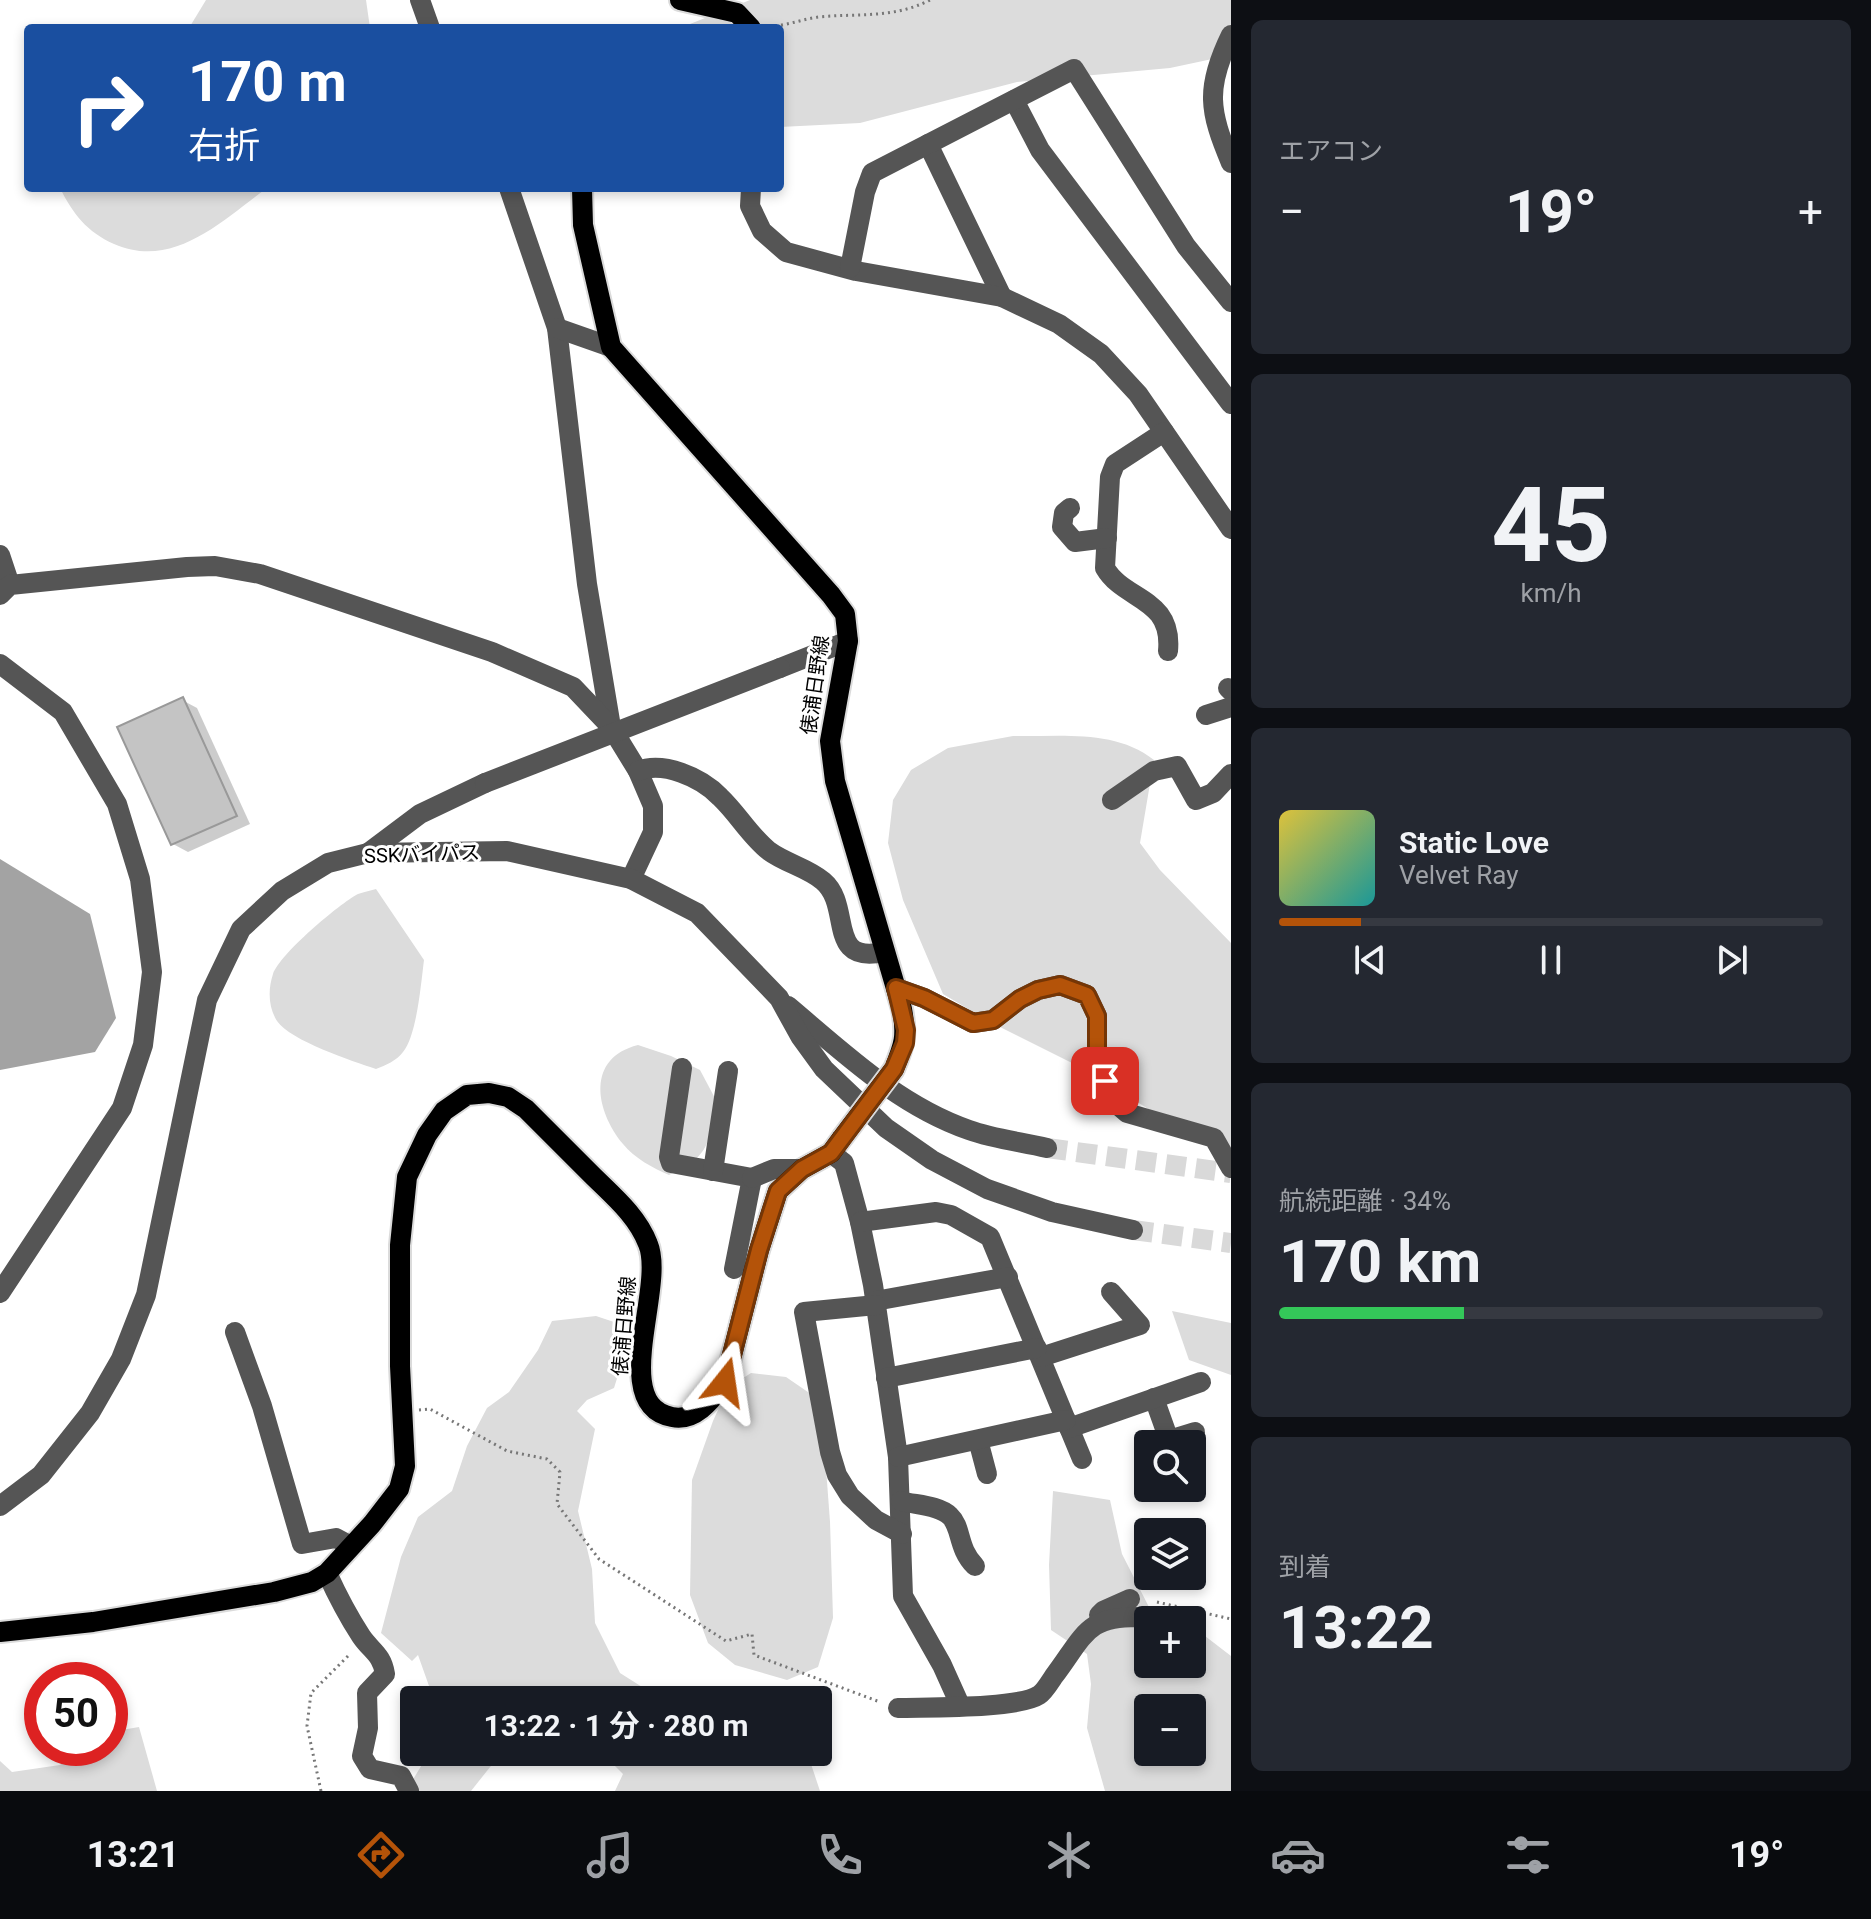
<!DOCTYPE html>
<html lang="ja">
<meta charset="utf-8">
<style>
body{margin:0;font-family:Roboto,"Noto Sans JP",sans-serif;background:#242831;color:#f1f3f6;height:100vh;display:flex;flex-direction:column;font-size:30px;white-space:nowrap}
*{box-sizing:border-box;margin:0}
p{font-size:26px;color:#9ea1a6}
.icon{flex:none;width:44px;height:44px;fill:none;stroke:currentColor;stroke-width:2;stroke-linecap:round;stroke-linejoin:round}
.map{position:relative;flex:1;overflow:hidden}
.panel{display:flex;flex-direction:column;gap:20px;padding:20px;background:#0d0f14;width:640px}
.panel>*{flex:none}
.guide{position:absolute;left:24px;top:24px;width:760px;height:168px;border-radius:8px;box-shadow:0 4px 12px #0003;background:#1a4fa0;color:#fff;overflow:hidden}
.buttons{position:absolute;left:1134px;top:1430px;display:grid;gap:16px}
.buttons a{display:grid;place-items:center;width:72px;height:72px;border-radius:8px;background:#171b24;box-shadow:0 4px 12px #0003;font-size:40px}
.speed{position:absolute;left:24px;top:1662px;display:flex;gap:16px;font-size:40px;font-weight:700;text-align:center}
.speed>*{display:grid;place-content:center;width:104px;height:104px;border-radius:50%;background:#171b24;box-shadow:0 4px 12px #0003;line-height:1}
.speed .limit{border:12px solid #d22;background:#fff;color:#111}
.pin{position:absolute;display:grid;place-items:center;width:68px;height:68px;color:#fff;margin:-34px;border-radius:16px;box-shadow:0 4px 12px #0006}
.me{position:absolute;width:88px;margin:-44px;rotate:15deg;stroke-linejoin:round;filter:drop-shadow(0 0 6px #0008)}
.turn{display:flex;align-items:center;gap:28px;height:168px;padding:0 32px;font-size:36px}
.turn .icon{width:104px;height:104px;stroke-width:2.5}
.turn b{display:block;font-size:56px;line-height:68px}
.big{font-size:60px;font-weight:700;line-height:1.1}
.panel .tile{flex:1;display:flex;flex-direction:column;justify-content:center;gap:12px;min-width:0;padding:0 28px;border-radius:12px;background:#242831}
.panel .dial{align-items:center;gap:0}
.dial b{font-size:104px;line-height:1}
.song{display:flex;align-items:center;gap:24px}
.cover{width:96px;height:96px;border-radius:12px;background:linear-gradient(135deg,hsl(50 70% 55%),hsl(180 70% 35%))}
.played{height:8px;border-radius:4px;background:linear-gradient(90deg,#b45309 15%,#363941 15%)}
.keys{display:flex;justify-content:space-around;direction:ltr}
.heat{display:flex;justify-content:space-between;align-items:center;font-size:44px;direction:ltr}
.charge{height:12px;border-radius:6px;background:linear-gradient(90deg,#34c759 34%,#363941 0)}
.trip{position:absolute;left:400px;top:1686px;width:432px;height:80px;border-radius:8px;background:#171b24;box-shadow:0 4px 12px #0003;font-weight:700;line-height:80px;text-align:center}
.dock{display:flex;height:128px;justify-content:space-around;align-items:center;background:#090b0e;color:#9ea1a6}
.dock .icon{width:56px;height:56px}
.dock .current{color:#b45309}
.dock b{font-size:36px;color:#f1f3f6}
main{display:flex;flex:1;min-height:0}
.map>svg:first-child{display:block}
.green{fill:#dcdcdc;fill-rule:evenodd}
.water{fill:#a3a3a3}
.shadow{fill:#0003}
.building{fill:#c4c4c4;stroke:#999;stroke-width:2}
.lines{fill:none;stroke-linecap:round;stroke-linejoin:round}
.minor-tunnel{stroke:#d9d9d9;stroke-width:20;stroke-dasharray:20 10;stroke-linecap:butt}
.major-casing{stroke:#dbdbdb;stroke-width:24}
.path{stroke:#777;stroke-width:3;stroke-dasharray:2 4;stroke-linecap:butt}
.minor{stroke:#555;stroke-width:20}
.major{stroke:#000;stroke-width:20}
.major-bridge-casing{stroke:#dbdbdb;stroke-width:24;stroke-linecap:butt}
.minor-bridge{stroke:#555;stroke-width:20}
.major-bridge{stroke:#000;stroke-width:20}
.route-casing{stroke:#753606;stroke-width:20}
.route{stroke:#b45309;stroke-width:14}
.labels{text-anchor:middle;stroke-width:6;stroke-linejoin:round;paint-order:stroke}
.street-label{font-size:20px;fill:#000;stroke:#fff}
</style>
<main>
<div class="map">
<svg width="1231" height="1791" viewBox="0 0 1231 1791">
<rect width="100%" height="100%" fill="#fff"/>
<!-- green -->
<g class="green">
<polygon points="206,0 366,0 370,28 189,28"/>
<polygon points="750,0 1231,0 1231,55 1170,68 1017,82 860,123 780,127 780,28 680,28"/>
<path d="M60,188h207c-45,33 -94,82 -153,56 -27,-12 -41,-30 -54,-56z"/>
<path d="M1013,736c48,1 102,-7 141,24l-14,83 20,27 71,73v205l-45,-15 -96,-61 -98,-49 -49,-29 -40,-94 -15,-57 5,-43 18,-30 37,-22z"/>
<path d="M376,889l48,71c-3,23 -7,75 -21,92 -7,9 -17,13 -27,17 -24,-8 -85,-28 -99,-48 -9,-14 -9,-32 -4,-47 7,-20 66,-70 85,-80 5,-2 12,-3 18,-5z"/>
<path d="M638,1045l33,11 29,14 17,32c-9,41 -6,54 -48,73 -16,-7 -35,-17 -46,-31 -28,-34 -37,-86 15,-99z"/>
<polygon points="1172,1311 1231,1323 1231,1375 1189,1360"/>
<polygon points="596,1316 617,1323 630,1337 614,1388 587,1400 577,1411 595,1429 578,1511 592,1569 595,1623 620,1673 658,1697 670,1700 434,1700 418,1655 412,1661 381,1633 401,1557 418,1517 452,1491 467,1446 487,1408 509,1392 538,1350 552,1321"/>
<polygon points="751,1373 786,1377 821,1401 830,1522 833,1618 818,1667 787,1680 735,1665 708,1643 690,1595 692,1480 713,1421 728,1388"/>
<path d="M1053,1491l57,9 12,54 31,61 11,5h-16v44h44v-33l13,5 26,20v135h-126l-18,-63 4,-44 -4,-30 -36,-24 -2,-65zM1148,1708h44v44h-44z"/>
<polygon points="139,1727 157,1791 0,1791 0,1761 12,1772 60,1765 78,1748 110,1748 110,1732"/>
<polygon points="426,1752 502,1752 471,1791 406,1791 423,1763"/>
<polygon points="601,1752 807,1752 820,1791 615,1791 623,1774"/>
</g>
<!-- water -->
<polygon class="water" points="0,859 90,914 116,1018 95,1052 0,1070"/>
<!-- shadow -->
<polygon class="shadow" points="182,700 197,708 250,824 188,852 173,844"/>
<!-- building -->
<polygon class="building" points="183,697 237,816 171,845 117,727"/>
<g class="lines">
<!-- minor-tunnel -->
<g class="minor-tunnel">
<polyline points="1047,1148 1231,1173"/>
<polyline points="1133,1230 1231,1243"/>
</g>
<defs>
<g id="major">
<polyline points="680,0 737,13 751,28"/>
<path d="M582,188l1,37 28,122 220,248 14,19 3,27 -18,100 5,40 67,228c5,27 2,36 -8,60"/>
<path d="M0,1632l93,-10 181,-30 38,-10 15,-9 45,-49 27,-35 6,-23 -5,-100v-121l7,-68 20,-42 17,-24 23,-16 22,-2 19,4 18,12c21,21 43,43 65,65 21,21 46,41 57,70 18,43 -40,161 24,173 24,5 40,-18 53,-35l34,-132 19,-59 24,-22 29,-16 11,-15"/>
</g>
</defs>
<!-- major casing -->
<use href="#major" class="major-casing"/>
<!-- path -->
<g class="path">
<path d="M769,26c18,0 33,-7 50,-9 39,-4 74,2 111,-17"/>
<polyline points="419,1410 430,1409 507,1451 547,1459 560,1472 557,1504 599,1559 726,1641 752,1634 754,1655 880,1702"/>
<polyline points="1157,1602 1231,1619"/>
<polyline points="321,1791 307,1726 311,1693 350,1654"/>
</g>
<!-- minor -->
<g class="minor">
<polyline points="420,0 430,28"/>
<path d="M1231,35c-26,53 -22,76 0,128"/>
<polyline points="1014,100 1040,150 1231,404"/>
<polyline points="928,144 1002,297"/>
<polyline points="509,188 557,328 587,584 611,727"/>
<polyline points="751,188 750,206 762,231 786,252 856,271 1002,297 1059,324 1101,354 1138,394 1231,529"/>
<polyline points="850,268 865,192 872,173 1074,69 1186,246 1231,302"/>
<polyline points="557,328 611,347"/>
<path d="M1164,432l-49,32 -5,13 -5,91c19,33 68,29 63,83"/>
<polyline points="1070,508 1064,513 1062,527 1075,542 1107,538"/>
<polyline points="0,555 10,585"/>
<polyline points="0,595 10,585 187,567 215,566 260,574 492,652 573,687 611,727 638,771 653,806 653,832 631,879"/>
<polyline points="0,664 63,712 117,804 140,879 152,972 143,1045 122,1108 0,1293"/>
<polyline points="780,668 848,641"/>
<polyline points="1228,688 1231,691"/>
<polyline points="1206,715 1231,707"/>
<path d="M638,771c25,-10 63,6 82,26 18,17 30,39 49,54 16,12 39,17 54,30 30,25 2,84 61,71"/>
<polyline points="1112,800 1154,771 1177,766 1196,800 1213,793 1231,774"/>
<polyline points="368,853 420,814 485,783"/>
<polyline points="896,988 924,998 973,1023 993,1020 1020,999 1038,990 1060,985 1087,995 1097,1016 1097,1054 1112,1097 1120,1107 1127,1113 1214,1138 1231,1168"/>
<path d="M788,1006c56,47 111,100 181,124 25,9 53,12 78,18"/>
<polyline points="682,1068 669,1157 671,1163 752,1178 734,1269"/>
<polyline points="831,1153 844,1163 860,1222 873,1285 898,1457 903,1596 942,1665 960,1705"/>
<polyline points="713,1171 728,1071"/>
<polyline points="752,1178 774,1169 802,1169"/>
<polyline points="860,1222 936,1212 951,1215 990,1237 1082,1459"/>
<polyline points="875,1301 1008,1277"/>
<polyline points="876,1305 804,1312 830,1452 837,1475 850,1496 876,1520 902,1534"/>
<polyline points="235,1332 262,1406 302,1544 336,1538 351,1546"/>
<polyline points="1041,1357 1140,1325 1111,1292"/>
<polyline points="886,1378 1037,1348"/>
<polyline points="1154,1398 1169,1440 1195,1432"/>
<polyline points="1069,1428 1201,1382"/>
<polyline points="978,1440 987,1474"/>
<polyline points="898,1457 1066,1420"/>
<path d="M901,1501c14,4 38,4 49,15 12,11 7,32 25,50"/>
<polyline points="0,1506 41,1475 90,1413 121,1359 146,1295 207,1000 241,929 282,891 328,863 368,853 507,851 631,879 697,913 779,998 800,1036 824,1069 886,1128 932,1160 987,1189 1052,1212 1133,1230"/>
<path d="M327,1573c10,22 21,43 34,63 10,15 21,18 24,38l-18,19 1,35 -6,28 8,13 31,7 8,15"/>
<polyline points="1099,1615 1103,1611 1130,1599"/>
<path d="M898,1708c29,-1 120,1 141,-13 5,-3 11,-13 15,-19 31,-41 32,-61 89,-59l4,17"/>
</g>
<!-- major -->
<use href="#major" class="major"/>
<defs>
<polyline id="major-bridge" points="842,1138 894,1069"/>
</defs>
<!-- major-bridge casing -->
<use href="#major-bridge" class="major-bridge-casing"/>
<!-- minor-bridge -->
<polyline class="minor-bridge" points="485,783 780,668"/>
<!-- major-bridge -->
<use href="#major-bridge" class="major-bridge"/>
</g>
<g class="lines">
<defs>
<polyline id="route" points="725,1382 759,1250 778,1191 802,1169 831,1153 894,1069 905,1043 906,1030 896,988 924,998 973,1023 993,1020 1020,999 1038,990 1060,985 1087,995 1097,1016 1097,1054 1105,1081"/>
</defs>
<!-- route casing -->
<use href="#route" class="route-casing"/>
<!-- route -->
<use href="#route" class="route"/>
</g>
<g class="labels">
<!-- street labels -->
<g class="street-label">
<text transform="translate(815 685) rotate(-82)" y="7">俵浦日野線</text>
<text transform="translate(422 854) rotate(-2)" y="7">SSKバイパス</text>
<text transform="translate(624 1326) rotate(-85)" y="7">俵浦日野線</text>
</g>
</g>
</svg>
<div class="buttons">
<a><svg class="icon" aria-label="search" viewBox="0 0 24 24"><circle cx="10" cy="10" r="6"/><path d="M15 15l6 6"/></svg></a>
<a><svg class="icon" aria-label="layers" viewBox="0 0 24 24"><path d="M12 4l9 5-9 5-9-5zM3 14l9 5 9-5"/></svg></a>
<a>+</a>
<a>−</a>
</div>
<div class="speed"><div class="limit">50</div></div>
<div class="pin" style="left:1105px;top:1081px;background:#d93025"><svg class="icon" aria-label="arrive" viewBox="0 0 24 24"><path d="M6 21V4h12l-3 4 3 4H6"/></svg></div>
<svg class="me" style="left:725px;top:1382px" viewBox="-20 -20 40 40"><path d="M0-17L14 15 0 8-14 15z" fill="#b45309" stroke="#fff" stroke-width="4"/></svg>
<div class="trip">13:22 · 1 分 · 280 m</div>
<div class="guide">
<div class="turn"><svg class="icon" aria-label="right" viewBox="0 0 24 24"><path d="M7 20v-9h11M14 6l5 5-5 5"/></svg><div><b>170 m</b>右折</div></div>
</div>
</div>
<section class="panel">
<div class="tile"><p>エアコン</p>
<div class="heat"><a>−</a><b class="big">19°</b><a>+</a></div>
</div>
<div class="tile dial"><b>45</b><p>km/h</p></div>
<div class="tile">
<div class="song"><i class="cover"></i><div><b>Static Love</b><p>Velvet Ray</p></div></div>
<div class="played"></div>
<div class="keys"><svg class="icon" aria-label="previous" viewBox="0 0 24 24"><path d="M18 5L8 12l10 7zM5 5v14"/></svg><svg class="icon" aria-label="pause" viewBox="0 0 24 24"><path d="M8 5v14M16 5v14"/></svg><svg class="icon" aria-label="next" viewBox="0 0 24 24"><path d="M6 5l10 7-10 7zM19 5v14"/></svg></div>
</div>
<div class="tile"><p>航続距離 · 34%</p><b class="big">170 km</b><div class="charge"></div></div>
<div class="tile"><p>到着</p><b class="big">13:22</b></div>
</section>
</main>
<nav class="dock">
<b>13:21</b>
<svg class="icon current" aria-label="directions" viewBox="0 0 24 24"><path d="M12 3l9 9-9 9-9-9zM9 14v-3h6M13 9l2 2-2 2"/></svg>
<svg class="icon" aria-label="music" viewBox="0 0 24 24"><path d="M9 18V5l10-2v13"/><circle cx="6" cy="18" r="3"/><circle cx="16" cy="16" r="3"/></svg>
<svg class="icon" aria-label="phone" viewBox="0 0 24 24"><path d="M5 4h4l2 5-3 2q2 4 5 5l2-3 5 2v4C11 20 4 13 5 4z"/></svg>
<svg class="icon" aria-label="climate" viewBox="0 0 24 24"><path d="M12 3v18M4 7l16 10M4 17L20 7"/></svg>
<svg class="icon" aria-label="car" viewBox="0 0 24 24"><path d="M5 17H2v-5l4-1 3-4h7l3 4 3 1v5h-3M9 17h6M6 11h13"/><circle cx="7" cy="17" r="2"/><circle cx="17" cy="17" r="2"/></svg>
<svg class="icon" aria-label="filters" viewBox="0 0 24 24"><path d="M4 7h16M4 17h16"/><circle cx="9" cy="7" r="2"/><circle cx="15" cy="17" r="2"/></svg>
<b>19°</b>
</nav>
